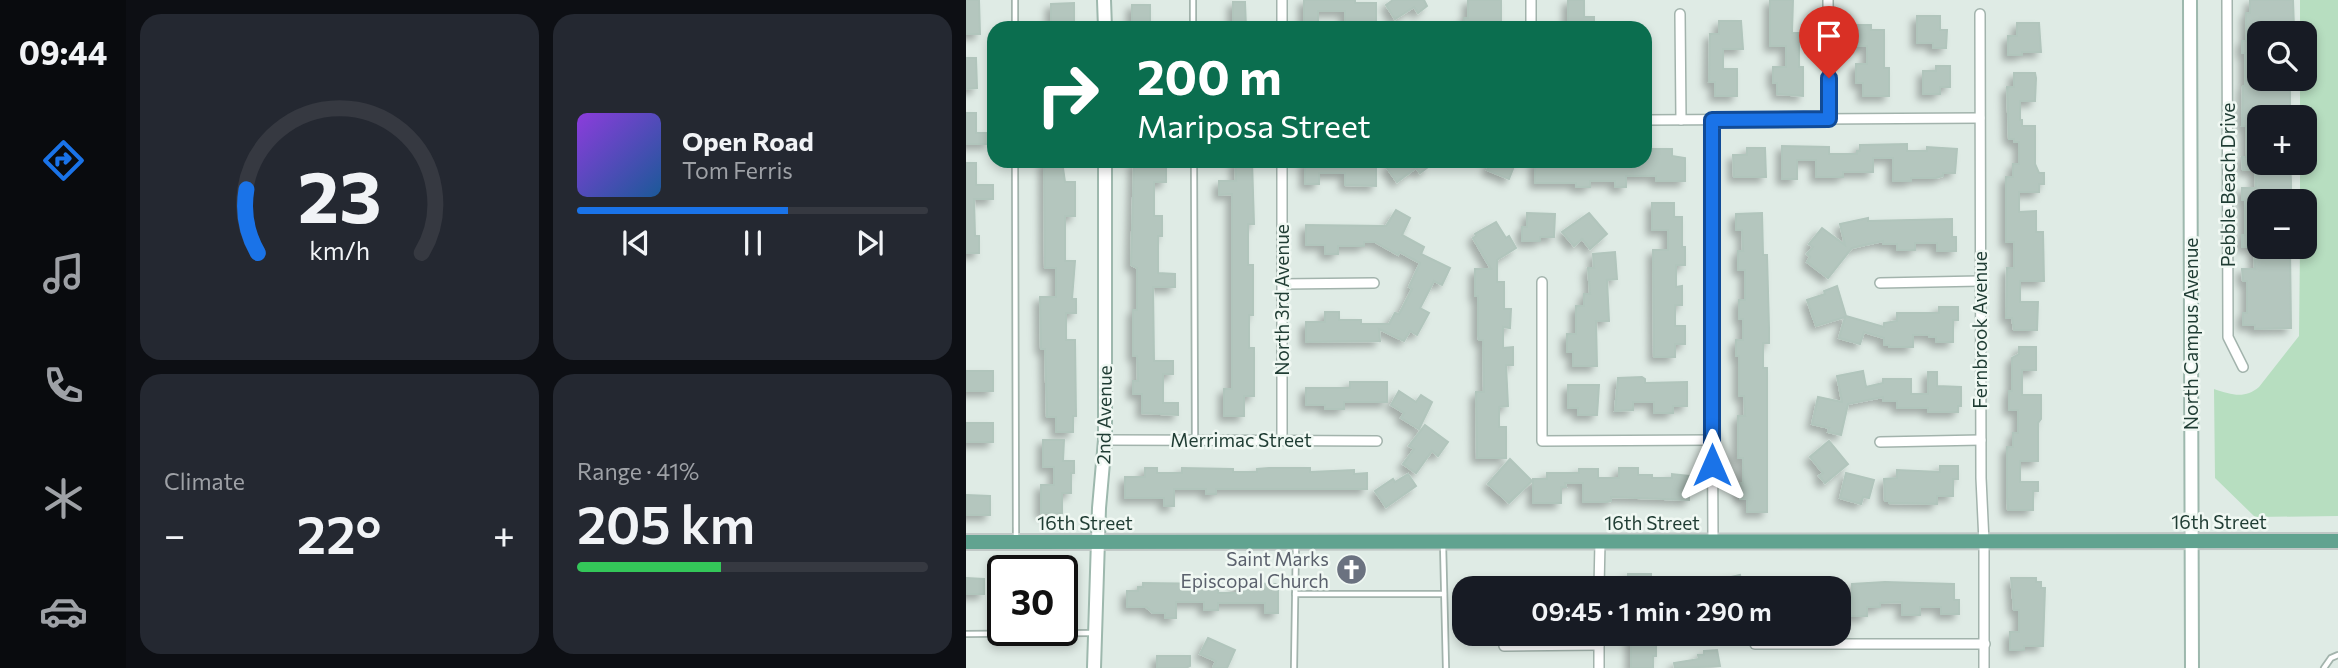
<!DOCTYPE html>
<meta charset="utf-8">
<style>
body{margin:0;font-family:Commissioner,sans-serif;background:#242831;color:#f1f3f6;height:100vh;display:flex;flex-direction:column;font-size:26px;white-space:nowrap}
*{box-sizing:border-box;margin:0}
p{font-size:23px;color:#9ea1a6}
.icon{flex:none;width:38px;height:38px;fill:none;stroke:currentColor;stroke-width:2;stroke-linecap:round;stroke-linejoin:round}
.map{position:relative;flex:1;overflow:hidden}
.drawer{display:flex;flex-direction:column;gap:14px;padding:14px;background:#0d0f14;width:840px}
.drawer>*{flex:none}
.top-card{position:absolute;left:21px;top:21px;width:665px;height:147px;border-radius:21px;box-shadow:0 4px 10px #0003;background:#0b6e4f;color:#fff;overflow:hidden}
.buttons{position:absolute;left:1281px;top:21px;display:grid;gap:14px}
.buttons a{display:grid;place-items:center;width:70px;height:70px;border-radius:14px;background:#171b24;box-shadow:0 4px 10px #0003;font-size:35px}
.speed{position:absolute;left:21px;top:555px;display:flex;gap:14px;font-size:35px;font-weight:700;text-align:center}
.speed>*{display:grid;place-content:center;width:91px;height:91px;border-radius:50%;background:#171b24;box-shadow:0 4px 10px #0003;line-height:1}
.speed .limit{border:4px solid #111;border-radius:10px;background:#fff;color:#111}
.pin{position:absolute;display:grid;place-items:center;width:60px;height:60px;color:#fff;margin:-72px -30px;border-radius:50% 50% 50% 0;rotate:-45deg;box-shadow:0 0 7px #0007}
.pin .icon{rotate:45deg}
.me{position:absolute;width:77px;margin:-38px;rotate:0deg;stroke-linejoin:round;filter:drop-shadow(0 0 5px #0008)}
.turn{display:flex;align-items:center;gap:24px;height:147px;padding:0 35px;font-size:32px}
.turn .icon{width:91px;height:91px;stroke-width:2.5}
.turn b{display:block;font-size:49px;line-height:60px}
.big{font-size:52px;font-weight:600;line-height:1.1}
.drawer .tile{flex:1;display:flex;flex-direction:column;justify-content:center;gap:10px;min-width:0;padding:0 24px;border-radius:21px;background:#242831}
.drawer .dial{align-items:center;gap:0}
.dial svg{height:182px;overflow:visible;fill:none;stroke:#363941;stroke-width:7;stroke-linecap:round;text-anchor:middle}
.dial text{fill:#f1f3f6;stroke:none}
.song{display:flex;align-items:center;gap:21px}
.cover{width:84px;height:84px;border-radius:10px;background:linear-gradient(135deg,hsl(270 70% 55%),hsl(210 70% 35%))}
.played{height:7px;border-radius:4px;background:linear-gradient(90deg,#1a73e8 60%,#363941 60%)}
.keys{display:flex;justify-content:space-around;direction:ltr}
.heat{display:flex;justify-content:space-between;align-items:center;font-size:38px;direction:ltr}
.charge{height:10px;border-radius:5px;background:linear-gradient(90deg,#34c759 41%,#363941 0)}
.drawer .tiles{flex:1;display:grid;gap:14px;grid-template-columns:repeat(2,1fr)}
.trip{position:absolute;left:486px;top:576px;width:399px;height:70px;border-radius:21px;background:#171b24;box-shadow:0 4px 10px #0003;font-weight:600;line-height:70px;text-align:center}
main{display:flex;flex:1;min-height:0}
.dock{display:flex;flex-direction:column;width:126px;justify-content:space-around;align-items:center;background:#090b0e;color:#9ea1a6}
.dock .icon{width:49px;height:49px}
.dock .selected{color:#1a73e8}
.dock b{font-size:32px;color:#f1f3f6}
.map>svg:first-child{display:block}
.green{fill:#b7dec0}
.building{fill:#b4c6be;stroke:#b1c5bc;stroke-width:2;filter:url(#shadow)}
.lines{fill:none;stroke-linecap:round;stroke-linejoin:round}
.lane-casing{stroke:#a2b3ac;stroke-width:8}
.street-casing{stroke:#a2b3ac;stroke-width:12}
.secondary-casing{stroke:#9db8ad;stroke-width:16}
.primary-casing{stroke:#c0c8c6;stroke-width:18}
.lane{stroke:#fff;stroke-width:4.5}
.street{stroke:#fff;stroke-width:9}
.secondary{stroke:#fff;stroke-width:12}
.primary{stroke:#61a390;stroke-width:14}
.route-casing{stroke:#114b97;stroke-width:18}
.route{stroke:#1a73e8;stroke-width:12}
.labels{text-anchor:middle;stroke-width:5;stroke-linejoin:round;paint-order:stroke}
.street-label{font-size:19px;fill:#1f3c33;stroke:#f0f8f3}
.worship-label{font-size:19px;fill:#5b616d;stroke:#f0f8f3;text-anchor:end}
</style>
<main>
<nav class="dock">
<b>09:44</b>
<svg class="icon selected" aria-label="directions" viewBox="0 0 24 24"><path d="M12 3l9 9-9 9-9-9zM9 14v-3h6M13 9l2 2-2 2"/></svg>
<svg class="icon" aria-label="music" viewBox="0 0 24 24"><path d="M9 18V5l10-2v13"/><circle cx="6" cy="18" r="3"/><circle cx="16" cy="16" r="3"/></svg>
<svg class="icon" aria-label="phone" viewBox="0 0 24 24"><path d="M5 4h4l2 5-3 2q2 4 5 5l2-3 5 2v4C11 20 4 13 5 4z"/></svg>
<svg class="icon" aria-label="climate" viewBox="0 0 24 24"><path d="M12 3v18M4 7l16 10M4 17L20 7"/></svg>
<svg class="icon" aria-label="car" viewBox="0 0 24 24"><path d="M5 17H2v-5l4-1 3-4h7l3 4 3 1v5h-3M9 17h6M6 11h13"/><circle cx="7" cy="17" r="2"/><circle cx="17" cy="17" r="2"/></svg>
</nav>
<section class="drawer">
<div class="tiles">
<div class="tile dial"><svg viewBox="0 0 100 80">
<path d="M14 69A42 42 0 1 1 86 69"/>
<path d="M14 69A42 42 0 0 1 9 41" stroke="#1a73e8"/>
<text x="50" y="56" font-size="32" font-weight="700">23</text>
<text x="50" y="72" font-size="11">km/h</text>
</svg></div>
<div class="tile">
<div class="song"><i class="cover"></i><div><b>Open Road</b><p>Tom Ferris</p></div></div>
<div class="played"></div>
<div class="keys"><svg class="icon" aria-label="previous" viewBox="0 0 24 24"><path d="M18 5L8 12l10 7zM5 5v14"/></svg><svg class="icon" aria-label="pause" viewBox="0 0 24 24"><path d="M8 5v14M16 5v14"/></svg><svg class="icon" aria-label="next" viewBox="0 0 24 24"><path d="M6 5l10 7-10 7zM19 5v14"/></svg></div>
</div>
<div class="tile"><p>Climate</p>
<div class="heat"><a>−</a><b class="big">22°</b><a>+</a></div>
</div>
<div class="tile"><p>Range · 41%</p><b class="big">205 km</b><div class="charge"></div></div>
</div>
</section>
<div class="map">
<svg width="1372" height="668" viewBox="0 0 1372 668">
<defs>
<filter id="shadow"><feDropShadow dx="-5" dy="5" stdDeviation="3.5" flood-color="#0004"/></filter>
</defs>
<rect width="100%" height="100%" fill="#dfebe5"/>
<!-- green -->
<path class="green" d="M1334,0h38v516l-83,1 -40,-39 -1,-89c18,6 31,10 45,-2l40,-51 1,-89h5v-46h-5v-38h5v-46h-5v-38h5v-46h-5z"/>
<!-- building -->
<g class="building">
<polygon points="0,0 13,0 14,34 0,34"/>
<polygon points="338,0 389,0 389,3 410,3 410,25 379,23 379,11 352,11 352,22 338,22"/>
<polygon points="427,0 458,0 461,6 452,13 448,7 429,19 420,5"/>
<polygon points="502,0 535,0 535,28 498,28 498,18 502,18"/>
<polygon points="602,0 618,0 618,17 628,17 628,28 602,28"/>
<polygon points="804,0 827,0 826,33 833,33 833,67 837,67 837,96 811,94 811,83 807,83 807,67 820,67 820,46 804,46"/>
<polygon points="1284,0 1327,0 1328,28 1293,29 1293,79 1324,79 1324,117 1293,117 1293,163 1324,163 1325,181 1325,201 1293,201 1293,247 1324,247 1325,328 1289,329 1289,325 1277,325 1277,313 1281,313 1281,281 1277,281 1276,269 1289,269 1288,247 1276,247 1276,235 1279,235 1279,200 1276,200 1276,188 1290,188 1289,170 1277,170 1276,157 1281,157 1280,126 1276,126 1277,86 1279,86 1279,53 1276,53 1276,41 1280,41 1280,13 1284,13"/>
<polygon points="267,2 279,2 280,28 267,28"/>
<polygon points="108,3 108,28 85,28 85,4"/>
<polygon points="166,5 184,5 184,28 168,28 166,26"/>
<polygon points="951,16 974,16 974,30 981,30 980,48 967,48 967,43 951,43"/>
<polygon points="753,21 775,21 777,49 757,49 757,69 771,69 771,96 749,96 749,82 743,82 744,34 753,34"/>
<polygon points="1051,23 1073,23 1075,52 1056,52 1056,55 1042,55 1042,36 1051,36"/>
<polygon points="892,25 905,25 905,30 918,30 918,68 923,68 923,96 897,96 897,83 890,83 890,64 901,64 901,46 892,46"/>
<polygon points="0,58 10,58 11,88 0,89"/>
<polygon points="970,66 984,66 984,87 974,87 974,94 957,94 957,71 970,71"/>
<polygon points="1048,73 1069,73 1070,78 1069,101 1054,101 1054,120 1056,120 1056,126 1069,126 1069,164 1073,173 1078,173 1078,184 1073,184 1073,192 1053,192 1053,212 1070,211 1070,232 1077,232 1078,281 1054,281 1054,302 1072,302 1071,330 1048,330 1046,318 1040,318 1041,268 1048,268 1048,242 1040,242 1040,177 1047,177 1047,164 1053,164 1053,142 1048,142 1048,139 1043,139 1041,87 1048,87"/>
<polygon points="0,113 10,113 10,133 23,133 23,144 0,144"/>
<polygon points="941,144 941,151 961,151 961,147 991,149 989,173 977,173 977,176 970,178 945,178 945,181 927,181 927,158 907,158 907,172 877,172 877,177 850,177 850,160 831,160 831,179 816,179 816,146 863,147 863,154 891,154 891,151 894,151 894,145"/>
<polygon points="781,148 799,148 800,177 768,177 767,155 781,155"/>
<polygon points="679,149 706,149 706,156 719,158 719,181 690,181 690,176 660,176 660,187 649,187 649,181 624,181 624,187 610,187 610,183 569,183 569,161 679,161"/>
<polygon points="78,161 96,161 99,182 109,182 109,216 99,216 99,261 109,261 106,299 110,299 110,313 100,313 100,340 109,340 110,416 107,416 107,432 90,432 90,417 81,417 79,349 75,349 74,297 90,297 90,268 79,268"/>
<polygon points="269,161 286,161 288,224 282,224 282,265 287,265 287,315 283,315 283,348 288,348 288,396 278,396 278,416 258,416 258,389 266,389 266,194 253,195 253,181 270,181"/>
<polygon points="339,161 390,161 390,165 410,165 410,186 379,185 379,173 353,173 353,184 339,184"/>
<polygon points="430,161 459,161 462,167 454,173 450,168 431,182 421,168"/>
<polygon points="525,161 550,161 543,179 521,170"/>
<polygon points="168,162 200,162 200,182 188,182 188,216 196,216 196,236 192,236 192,273 209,274 209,287 187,287 188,361 207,361 207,374 197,374 197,403 212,403 212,415 176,413 176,394 167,394 167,381 172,381 171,356 167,356 167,310 171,310 171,268 165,265"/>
<polygon points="0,163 10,163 10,185 27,185 27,199 8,199 9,236 13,236 13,253 0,253"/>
<polygon points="686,203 708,203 708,217 716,217 716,247 719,247 719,265 710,265 710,287 716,286 716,305 709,305 709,326 719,326 719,344 709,344 709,357 688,357 687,250 702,250 702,230 686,230"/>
<polygon points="430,210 444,218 436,235 458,247 455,254 484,268 476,285 468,281 454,308 463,313 451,335 444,331 438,341 413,329 414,341 340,342 340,322 359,322 359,312 373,312 373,320 395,320 395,324 423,324 429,313 433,314 446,289 443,287 454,263 434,252 432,255 409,242 398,242 398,246 372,246 372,254 359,254 359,245 340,245 340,225 420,226"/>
<polygon points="561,213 589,214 588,237 574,237 574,241 556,241 556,227 561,227"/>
<polygon points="623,213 641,234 624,249 616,239 608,246 596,232"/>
<polygon points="796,213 797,255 801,255 803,328 803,343 797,343 797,368 801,368 801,512 781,512 781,499 774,499 774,483 777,483 777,458 772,458 772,416 779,416 778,396 773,396 773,356 770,356 770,340 777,340 777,319 773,319 773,300 779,300 779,270 772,270 772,251 777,251 776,230 770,230 770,214"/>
<polygon points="902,218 902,221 986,219 986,237 990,237 990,251 971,251 971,243 949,243 949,250 931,250 931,244 917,244 917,241 886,248 862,278 841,262 844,257 841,254 847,247 843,244 856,228 879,245 874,224"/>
<polygon points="530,222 540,238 543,236 550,248 531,260 531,282 538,282 538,309 545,309 544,328 537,327 537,348 547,347 547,365 540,365 542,406 533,407 533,427 540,427 540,458 511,458 510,392 518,392 517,340 513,340 512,336 512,296 509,296 509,269 525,269 507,238 510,236 509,234"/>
<polygon points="649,252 651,279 641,280 643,321 630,321 631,366 607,366 607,352 601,352 601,334 610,334 610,306 618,306 618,294 624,294 622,268 628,268 627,254"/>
<polygon points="871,286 880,316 918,327 918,323 931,321 931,313 973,313 973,307 992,307 992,320 987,320 987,342 970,342 970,337 963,337 963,335 947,335 947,347 923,347 923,345 918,345 918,338 898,332 894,344 873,338 879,317 850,326 841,300 859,294 858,291"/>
<polygon points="1053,347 1070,347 1070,370 1056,370 1056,395 1075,395 1075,419 1072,423 1072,461 1054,461 1054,482 1072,482 1072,491 1067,491 1067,510 1042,510 1041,498 1041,447 1047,447 1047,433 1052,433 1052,410 1043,410 1043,391 1046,391 1046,358 1053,354"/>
<rect x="0" y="371" width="27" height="20"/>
<polygon points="897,371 900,387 917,383 917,379 945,379 945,394 962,394 962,372 971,372 971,386 995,387 995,406 992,406 992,412 962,412 962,408 931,408 931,401 917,401 917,397 882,404 875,435 862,432 863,428 846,424 852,397 876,402 871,376"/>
<polygon points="676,377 679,379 679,383 721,382 721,406 707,406 707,413 688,413 688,402 667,402 667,410 649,411 652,378"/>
<polygon points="384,382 421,382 421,402 378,402 378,409 359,409 359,405 340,405 340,388 384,388"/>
<polygon points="602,385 633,385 631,415 612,415 612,408 602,408"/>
<polygon points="433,391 450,402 455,395 466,402 453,429 435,418 438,413 425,405"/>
<rect x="0" y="423" width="27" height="19"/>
<polygon points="459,425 482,442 472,456 466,451 450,473 437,464 448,449 443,446"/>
<polygon points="77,440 98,440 97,461 108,461 108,473 105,473 105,493 96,493 96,513 75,513 75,485 88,485 88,467 77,467"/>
<polygon points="863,441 882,464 859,483 853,476 857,473 844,457"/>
<polygon points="544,459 566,481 543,503 522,484"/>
<polygon points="974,466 992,466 992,479 987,479 987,496 971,496 971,504 923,503 923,501 919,501 918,479 931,478 931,470 974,472"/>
<polygon points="179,468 191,468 191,473 216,473 216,468 267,469 267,472 291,472 291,469 303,468 344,468 344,472 388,470 388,474 401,473 401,489 250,489 250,494 240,494 240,489 208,489 208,506 198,506 198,498 159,498 159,477 179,477"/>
<polygon points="653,468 672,468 672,475 686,475 686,478 706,478 706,474 723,476 723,500 645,497 645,501 641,502 617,502 617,483 599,483 600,487 595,487 595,503 567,503 567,479 581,479 581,473 613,473 613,469 632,469 632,478 653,478"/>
<polygon points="880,473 908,480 903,498 897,497 895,504 874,498"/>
<polygon points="442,474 450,486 420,507 409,491 427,479 429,482"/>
<polygon points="0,495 24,496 24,515 0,515"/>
<rect x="662" y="574" width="23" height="14"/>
<polygon points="774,575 777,588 733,588 733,584"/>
<polygon points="0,578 18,579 18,594 0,594"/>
<polygon points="1045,578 1070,578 1070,582 1075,582 1075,588 1079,588 1077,646 1058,646 1058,650 1044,650 1044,632 1053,632 1053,610 1048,610"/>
<polygon points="919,582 988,584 988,600 993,600 993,614 975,614 975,607 954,607 954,615 936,615 936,602 914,603 914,607 901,607 901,616 882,616 882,603 886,603 886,584"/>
<polygon points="177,583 252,584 252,593 271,593 271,583 312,584 312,613 299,613 299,603 252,603 252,610 238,610 238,602 210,602 210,618 199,618 199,613 187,613 180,607 161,607 161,591 172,591 172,587 177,587"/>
<polygon points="665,634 690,634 690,656 687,656 687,668 665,668"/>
<polygon points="242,638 269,650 261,668 247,668 250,661 234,654"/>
<polygon points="751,650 754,666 709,668 708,663 733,659 732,655 738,655 738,651"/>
<polygon points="191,656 224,656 224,666 220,668 191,668"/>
</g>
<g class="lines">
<defs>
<g id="lane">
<polyline points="49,0 49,28"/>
<polyline points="227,0 227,28"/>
<polyline points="49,161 50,538"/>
<polyline points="228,161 229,439"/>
<polyline points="477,543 480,668"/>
<polyline points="329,594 478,594"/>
<polyline points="0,634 128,633"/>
<polyline points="328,668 330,543"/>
<polyline points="1358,668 1365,658 1372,655"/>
</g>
<g id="street">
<polyline points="316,0 316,28"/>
<polyline points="565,0 565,28"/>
<polyline points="862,0 863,119"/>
<polyline points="1261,0 1262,337 1277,367"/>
<polyline points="714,14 715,120"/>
<polyline points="1014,14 1015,478 1018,542 1018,668"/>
<polyline points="679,120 1014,118"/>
<polyline points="745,120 747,542"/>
<polyline points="316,161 316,439"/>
<polyline points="576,282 576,441 746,440"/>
<polyline points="914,283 1014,281"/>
<polyline points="316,284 408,283"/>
<polyline points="139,440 411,441"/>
<polyline points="914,442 1015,440"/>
<polyline points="633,588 634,542"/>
<polyline points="633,634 633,668"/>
<polyline points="789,644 1019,644"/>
<polyline points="538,646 633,645"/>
</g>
<g id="secondary">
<polyline points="138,0 139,28"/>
<polyline points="1224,0 1226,668"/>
<polyline points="128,668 133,508 139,440 139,161"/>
</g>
<polyline id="primary" points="0,542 1372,541"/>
</defs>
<!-- lane casing -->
<use href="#lane" class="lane-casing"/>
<!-- street casing -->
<use href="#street" class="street-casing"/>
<!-- secondary casing -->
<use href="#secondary" class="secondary-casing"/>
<!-- primary casing -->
<use href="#primary" class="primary-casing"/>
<!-- lane -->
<use href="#lane" class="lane"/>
<!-- street -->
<use href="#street" class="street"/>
<!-- secondary -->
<use href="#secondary" class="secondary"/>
<!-- primary -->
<use href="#primary" class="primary"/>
</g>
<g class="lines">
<defs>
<polyline id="route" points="746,465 746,120 863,119 863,78"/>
</defs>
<!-- route casing -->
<use href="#route" class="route-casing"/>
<!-- route -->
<use href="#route" class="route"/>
</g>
<!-- icons -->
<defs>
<symbol id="church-disc" viewBox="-11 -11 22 22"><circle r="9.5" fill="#6b7280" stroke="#f0f8f3"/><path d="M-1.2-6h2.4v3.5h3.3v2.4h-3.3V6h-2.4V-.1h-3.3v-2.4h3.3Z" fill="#fff"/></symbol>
</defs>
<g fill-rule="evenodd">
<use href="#church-disc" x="368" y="552" width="35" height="35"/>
</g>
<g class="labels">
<!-- street labels -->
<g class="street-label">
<text transform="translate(1262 185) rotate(-90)" y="7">Pebble Beach Drive</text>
<text transform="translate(316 300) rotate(-90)" y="7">North 3rd Avenue</text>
<text transform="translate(1014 330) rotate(-90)" y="7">Fernbrook Avenue</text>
<text transform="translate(1225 334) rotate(-90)" y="7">North Campus Avenue</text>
<text transform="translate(138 415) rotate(-89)" y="7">2nd Avenue</text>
<text x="275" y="447">Merrimac Street</text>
<text x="1253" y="529">16th Street</text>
<text x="119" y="530">16th Street</text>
<text x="686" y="530">16th Street</text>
</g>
<!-- worship labels -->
<g class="worship-label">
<text x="363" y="566">Saint Marks<tspan x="363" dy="22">Episcopal Church</tspan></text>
</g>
</g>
</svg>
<div class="buttons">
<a><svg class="icon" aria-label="search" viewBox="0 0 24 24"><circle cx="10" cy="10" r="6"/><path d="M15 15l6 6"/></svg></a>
<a>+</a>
<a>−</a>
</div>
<div class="speed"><div class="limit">30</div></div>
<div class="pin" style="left:863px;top:78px;background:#d93025"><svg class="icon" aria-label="arrive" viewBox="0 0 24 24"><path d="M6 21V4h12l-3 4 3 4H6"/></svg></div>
<svg class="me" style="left:746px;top:465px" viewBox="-20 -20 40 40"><path d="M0-17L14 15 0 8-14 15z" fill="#1a73e8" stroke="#fff" stroke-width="4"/></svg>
<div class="trip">09:45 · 1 min · 290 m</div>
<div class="top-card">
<div class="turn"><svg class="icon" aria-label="right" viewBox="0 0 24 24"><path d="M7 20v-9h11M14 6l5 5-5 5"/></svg><div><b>200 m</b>Mariposa Street</div></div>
</div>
</div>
</main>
